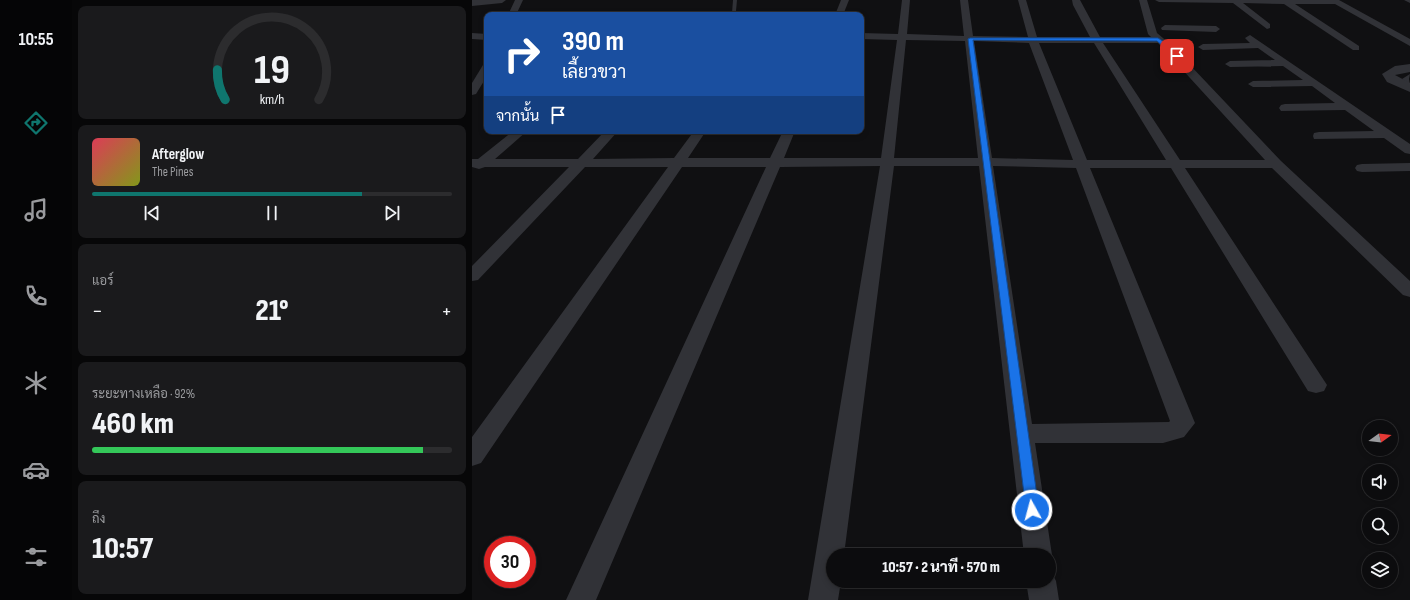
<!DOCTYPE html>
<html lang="th">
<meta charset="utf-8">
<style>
body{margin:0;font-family:"Sofia Sans Condensed",Sarabun,sans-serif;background:#1a1a1c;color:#f1f3f6;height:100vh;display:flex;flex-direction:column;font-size:15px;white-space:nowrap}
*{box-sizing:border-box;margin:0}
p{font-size:13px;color:#9a9b9e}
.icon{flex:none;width:22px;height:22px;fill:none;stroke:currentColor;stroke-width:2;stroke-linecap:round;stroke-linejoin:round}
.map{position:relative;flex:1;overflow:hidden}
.side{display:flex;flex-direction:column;gap:6px;padding:6px;background:#070708;width:400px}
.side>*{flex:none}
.hud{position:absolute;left:12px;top:12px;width:380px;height:122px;border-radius:8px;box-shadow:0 2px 6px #0003,0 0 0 1px #2c2c2e;background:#1a4fa0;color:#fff;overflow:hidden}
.needle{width:26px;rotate:75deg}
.buttons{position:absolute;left:890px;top:420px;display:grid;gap:8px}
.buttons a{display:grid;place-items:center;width:36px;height:36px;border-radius:50%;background:#0c0c0e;box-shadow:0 2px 6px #0003,0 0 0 1px #2c2c2e;font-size:20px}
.speed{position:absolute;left:12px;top:536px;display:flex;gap:8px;font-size:20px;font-weight:700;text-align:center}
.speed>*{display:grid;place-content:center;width:52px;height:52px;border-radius:50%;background:#0c0c0e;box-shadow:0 2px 6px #0003,0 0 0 1px #2c2c2e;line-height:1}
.speed .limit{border:6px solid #d22;background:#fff;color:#111}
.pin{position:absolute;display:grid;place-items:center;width:34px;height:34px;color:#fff;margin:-17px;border-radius:8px;box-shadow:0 2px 6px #0006}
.me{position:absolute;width:44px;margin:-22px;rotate:353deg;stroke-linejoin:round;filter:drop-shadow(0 0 3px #0008)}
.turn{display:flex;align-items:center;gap:14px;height:84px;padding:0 12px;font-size:18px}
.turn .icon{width:52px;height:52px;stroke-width:2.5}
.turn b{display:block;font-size:28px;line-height:34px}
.then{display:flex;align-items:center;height:38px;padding:0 12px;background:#0003;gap:8px;font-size:15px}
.big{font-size:30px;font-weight:800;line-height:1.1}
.side .widget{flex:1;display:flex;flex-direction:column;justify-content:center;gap:6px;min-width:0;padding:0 14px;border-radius:8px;background:#1a1a1c}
.side .dial{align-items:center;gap:0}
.dial svg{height:104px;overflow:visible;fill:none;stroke:#2c2c2e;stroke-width:7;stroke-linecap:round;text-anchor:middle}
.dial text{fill:#f1f3f6;stroke:none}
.song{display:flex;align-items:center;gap:12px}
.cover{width:48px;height:48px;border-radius:6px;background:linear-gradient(135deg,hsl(350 70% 55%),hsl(70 70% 35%))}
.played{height:4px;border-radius:2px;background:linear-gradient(90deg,#0f766e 75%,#2c2c2e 75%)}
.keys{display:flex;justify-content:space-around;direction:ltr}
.heat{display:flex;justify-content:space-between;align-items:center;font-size:22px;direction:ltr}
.charge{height:6px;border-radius:3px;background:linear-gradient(90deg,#34c759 92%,#2c2c2e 0)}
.trip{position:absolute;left:354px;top:548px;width:230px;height:40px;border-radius:20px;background:#0c0c0e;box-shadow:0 2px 6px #0003,0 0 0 1px #2c2c2e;font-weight:800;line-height:40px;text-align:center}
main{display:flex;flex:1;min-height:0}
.dock{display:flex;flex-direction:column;width:72px;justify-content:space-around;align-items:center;background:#050506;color:#9a9b9e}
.dock .icon{width:28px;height:28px}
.dock .active{color:#0f766e}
.dock b{font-size:18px;color:#f1f3f6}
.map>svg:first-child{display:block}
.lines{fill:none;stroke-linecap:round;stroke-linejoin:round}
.service{fill:#313237;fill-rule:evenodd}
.minor{fill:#313237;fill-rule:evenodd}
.tertiary{fill:#313237;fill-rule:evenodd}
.route{fill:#1a73e8;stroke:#114b97}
</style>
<main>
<nav class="dock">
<b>10:55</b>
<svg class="icon active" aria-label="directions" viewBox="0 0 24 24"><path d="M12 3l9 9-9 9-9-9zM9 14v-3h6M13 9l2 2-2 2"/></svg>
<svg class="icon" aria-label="music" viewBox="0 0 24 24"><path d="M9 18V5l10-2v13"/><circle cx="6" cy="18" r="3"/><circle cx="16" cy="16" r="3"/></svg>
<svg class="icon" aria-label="phone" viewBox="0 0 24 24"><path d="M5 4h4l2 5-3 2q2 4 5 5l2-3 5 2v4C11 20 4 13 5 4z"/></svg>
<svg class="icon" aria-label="climate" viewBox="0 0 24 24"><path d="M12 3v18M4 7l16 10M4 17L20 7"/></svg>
<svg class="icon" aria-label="car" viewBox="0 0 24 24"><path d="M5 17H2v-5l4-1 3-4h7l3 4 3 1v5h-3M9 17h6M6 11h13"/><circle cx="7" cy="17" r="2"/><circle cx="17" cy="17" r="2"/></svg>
<svg class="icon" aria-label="filters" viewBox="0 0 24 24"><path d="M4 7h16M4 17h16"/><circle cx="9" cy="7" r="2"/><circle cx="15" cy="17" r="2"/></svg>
</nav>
<section class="side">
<div class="widget dial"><svg viewBox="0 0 100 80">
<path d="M14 69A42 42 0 1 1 86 69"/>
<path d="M14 69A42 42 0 0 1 8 46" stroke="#0f766e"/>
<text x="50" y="56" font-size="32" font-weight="700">19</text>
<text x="50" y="72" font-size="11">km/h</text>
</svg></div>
<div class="widget">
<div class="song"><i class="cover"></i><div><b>Afterglow</b><p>The Pines</p></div></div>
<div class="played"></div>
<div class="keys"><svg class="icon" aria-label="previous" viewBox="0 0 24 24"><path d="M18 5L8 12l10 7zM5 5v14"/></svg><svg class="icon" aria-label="pause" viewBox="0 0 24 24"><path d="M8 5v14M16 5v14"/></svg><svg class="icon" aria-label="next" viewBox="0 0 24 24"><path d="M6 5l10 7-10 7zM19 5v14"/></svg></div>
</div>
<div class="widget"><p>แอร์</p>
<div class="heat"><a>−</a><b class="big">21°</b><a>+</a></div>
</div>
<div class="widget"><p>ระยะทางเหลือ · 92%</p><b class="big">460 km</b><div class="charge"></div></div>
<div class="widget"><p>ถึง</p><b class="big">10:57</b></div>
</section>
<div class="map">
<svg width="938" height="600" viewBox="0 0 938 600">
<rect width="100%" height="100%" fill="#101012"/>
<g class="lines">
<!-- service -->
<g class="service">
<polygon points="261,0 265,0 264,11 287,12 260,13"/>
<polygon points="932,0 938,0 938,3"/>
<polygon points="938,74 937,79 938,85 930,79"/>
</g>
<!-- minor -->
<g class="minor">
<polygon points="43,0 51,0 44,15 36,15"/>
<polygon points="369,0 377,0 371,15 363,15"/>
<path d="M430,0h8l-3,34 57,2 -4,-36h8l5,36 55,1 -10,-37h8l11,37h53l-17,-32 -1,-5h8l20,37h51l-3,-3 -9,-34h8l10,33 13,11 111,117 129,120v16l-7,-2 -131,-127h-87l142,217 -3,6 -8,2 -8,-2 -137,-223h-81l105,255 -11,14 -21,6h-128l17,112 -3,8v-8h-25l-45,-389h-85l-50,389h-11v26h8l-3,19h-30l72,-434 -100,1 -184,433h-30l200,-433h-84l-201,296 -9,3v-29l196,-270h-83l-107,113 -6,1v-15l97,-99h-84l-6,2 -7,-2v-8h6l35,-28h14l-32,28h83l27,-28h13l-25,28 81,-1 20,-27h12l-18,27h82l13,-27h12l-11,27h97l16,-118 -36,-1v-6l37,1zM434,40l59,1 13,117h-84zM502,41l55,2 44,117 -81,-2zM567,43h55l72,117h-79zM631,43h55l107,117h-85zM521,166l83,2 94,253 -1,1 -137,2z"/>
<polygon points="683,0 867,0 938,39 938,46 863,4 823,4 887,46 887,50 881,50 812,4 771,3 798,24 798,28 795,29 761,3 687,2"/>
<polygon points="693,25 744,26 748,29 744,32 690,30 689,28"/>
<polygon points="0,33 15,34 15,40 0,39"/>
<polygon points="778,35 938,144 938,154 933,153 912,138 842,139 841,136 842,133 847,132 902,131 873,110 809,111 807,108 809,105 813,104 863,103 840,86 781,87 776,84 781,81 831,80 811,66 758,67 753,64 758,61 803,60 786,48 731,50 726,47 731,44 778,43 773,38"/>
<polygon points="15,64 15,76 4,94 0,95 0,83 11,65"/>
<polygon points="938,163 938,171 890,172 885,171 883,168 885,165 890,164"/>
<polygon points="577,570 579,571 584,581 587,600 557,600 554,581 577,581"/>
</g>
<!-- tertiary -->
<g class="tertiary">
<polygon points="0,0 34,0 30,3 0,6"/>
<polygon points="938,64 938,72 923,75 938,83 938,92 915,82 910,74 923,66"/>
</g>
</g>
<!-- route -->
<polygon class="route" points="498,38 686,38 697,45 707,56 703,57 685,41 501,40 567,510 565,514 560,515 556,514 554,510 496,39"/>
</svg>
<div class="buttons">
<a><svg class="needle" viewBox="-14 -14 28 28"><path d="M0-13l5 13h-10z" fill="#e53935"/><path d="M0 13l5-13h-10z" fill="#9a9b9e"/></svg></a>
<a><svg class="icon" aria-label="sound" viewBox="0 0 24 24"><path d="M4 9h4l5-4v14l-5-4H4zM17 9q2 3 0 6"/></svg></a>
<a><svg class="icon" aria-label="search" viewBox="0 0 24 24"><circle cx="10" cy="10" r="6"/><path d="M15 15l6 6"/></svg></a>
<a><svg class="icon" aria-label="layers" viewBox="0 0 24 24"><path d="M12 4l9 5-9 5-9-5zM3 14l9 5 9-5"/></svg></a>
</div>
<div class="speed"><div class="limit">30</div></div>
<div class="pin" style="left:705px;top:56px;background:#d93025"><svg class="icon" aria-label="arrive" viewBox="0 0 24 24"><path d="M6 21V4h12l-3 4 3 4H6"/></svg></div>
<svg class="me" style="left:560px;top:510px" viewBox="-20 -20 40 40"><circle r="17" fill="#1a73e8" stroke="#fff" stroke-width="3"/><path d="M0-11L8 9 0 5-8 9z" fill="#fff"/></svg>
<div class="trip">10:57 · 2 นาที · 570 m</div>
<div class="hud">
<div class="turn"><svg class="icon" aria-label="right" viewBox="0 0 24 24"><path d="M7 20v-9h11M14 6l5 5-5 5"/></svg><div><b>390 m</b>เลี้ยวขวา</div></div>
<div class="then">จากนั้น<svg class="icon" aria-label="arrive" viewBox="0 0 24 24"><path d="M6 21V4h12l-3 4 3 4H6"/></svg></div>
</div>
</div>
</main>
